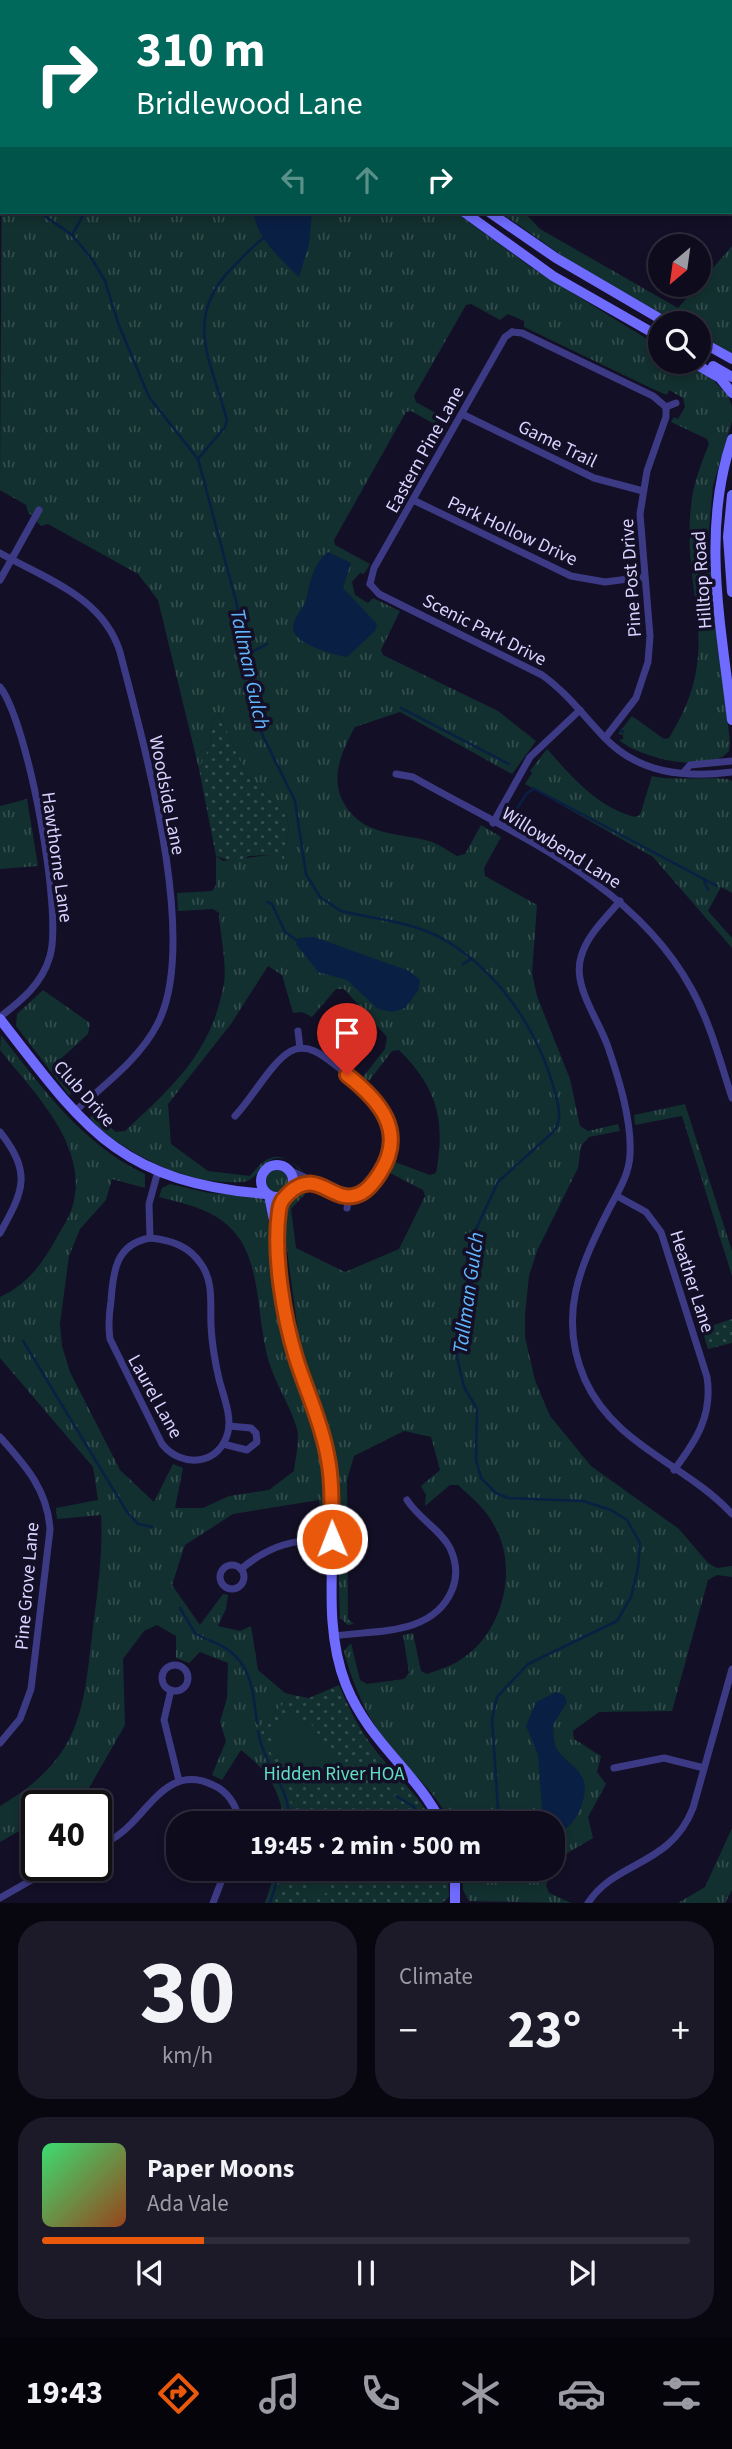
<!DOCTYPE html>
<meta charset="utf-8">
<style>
body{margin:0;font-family:"Source Sans 3",sans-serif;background:#1c1929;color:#f1f3f6;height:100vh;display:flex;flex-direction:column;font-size:26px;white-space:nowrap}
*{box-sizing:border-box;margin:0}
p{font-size:23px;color:#9b9ba3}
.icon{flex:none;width:38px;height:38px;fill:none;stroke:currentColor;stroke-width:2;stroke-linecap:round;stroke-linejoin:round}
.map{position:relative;height:1903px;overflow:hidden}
.drawer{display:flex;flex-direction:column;gap:18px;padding:18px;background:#08060f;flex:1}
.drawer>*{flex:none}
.hud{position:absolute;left:0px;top:0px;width:733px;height:214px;box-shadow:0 4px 10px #0003,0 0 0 2px #2e2b3b;background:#00695c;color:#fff;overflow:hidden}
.needle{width:46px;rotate:209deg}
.buttons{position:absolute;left:648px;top:234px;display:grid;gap:14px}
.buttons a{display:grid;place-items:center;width:63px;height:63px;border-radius:50%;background:#0e0b1c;box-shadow:0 4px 10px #0003,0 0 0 2px #2e2b3b;font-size:35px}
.speed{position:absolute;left:21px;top:1790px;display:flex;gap:14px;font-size:35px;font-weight:700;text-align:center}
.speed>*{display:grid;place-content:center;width:91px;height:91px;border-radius:50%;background:#0e0b1c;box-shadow:0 4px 10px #0003,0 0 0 2px #2e2b3b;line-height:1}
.speed .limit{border:4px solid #111;border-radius:10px;background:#fff;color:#111}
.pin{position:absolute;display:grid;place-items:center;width:60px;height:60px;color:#fff;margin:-72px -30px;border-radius:50% 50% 50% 0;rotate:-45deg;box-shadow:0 0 7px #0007}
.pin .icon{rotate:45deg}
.me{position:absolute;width:77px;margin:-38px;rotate:359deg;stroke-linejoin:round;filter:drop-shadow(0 0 5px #0008)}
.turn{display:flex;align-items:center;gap:24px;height:147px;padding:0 21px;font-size:32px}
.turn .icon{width:91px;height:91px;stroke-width:2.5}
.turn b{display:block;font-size:49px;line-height:60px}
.lanes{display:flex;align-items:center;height:66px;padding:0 21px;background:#0003;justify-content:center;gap:35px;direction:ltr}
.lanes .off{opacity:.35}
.big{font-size:52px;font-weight:700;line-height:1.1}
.drawer .card{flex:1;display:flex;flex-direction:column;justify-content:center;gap:10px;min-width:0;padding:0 24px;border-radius:28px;background:#1c1929}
.drawer .dial{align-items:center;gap:0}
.dial b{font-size:91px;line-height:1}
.song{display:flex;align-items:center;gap:21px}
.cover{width:84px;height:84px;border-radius:10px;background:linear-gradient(135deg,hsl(140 70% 55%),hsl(20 70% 35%))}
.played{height:7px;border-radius:4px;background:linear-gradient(90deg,#ea580c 25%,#2e2b3b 25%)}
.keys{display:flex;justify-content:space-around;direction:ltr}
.heat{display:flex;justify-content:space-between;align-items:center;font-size:38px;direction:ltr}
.drawer .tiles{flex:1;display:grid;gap:18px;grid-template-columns:1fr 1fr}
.card:last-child{grid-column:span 2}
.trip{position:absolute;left:166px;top:1811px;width:399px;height:70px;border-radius:28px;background:#0e0b1c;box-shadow:0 4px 10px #0003,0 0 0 2px #2e2b3b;font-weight:700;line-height:70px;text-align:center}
.dock{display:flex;height:112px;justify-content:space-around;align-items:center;background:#06040b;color:#9b9ba3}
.dock .icon{width:49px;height:49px}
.dock .on{color:#ea580c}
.dock b{font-size:32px;color:#f1f3f6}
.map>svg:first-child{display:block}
.grass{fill:url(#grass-tufts)}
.park{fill:url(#park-dots)}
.pitch{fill:#12302f}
.water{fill:#0a1f44}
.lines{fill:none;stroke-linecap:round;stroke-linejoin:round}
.stream{stroke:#0a1f44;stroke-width:2.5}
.street{stroke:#3d3a85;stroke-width:7}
.secondary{stroke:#6f6bff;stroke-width:10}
.route-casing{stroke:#983908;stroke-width:18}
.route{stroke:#ea580c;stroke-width:12}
.labels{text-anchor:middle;stroke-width:7;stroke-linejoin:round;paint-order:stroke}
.street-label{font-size:19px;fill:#d9d4ff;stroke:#130f26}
.park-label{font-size:19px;fill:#5fe0c0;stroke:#130f26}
.water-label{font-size:21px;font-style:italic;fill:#62b6ff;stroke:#130f26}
</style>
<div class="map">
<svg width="732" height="1903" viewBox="0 0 732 1903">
<defs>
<pattern id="grass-tufts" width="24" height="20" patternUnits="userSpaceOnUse" patternTransform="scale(1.75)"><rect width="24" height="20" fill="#12302f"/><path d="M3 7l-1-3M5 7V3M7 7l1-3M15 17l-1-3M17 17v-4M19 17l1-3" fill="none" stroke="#344d4e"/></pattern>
<pattern id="park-dots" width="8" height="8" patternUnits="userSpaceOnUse" patternTransform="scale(1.75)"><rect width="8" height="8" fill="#12302f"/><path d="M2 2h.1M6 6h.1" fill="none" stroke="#344d4e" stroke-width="1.8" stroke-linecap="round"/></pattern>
</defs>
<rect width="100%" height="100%" fill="#130f26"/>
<!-- grass -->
<g class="grass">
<path d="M2,129v83h453l77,56 128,79v15h26l21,12 21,21 4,12v14l-19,65 -5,54 22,203 -1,8c-19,24 -90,7 -110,-11l4,-1v-4l-5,-1 14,-18 32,23 5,-1c57,-91 12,-140 22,-232 2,-22 10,-42 18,-62l-2,-5 -36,-17 3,-5 4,2 7,-12 -2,-9 -14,-8 -2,5 -12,-5 -131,-63v-6l-16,-7 -8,6 -29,-16 -5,1 -52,91 2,6 34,19 -5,9 -34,-19 -5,1 -72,128 1,5 35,19 -6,10 -4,-1 -8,9 3,13 13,8 5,-5 27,13 -19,39 2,5 115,56 38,30 -24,33 -112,-62 -45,15c-17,31 -30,63 2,92 18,16 51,16 72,22 10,3 19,10 28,15l8,-2 16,-29 20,12 -17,31 1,8 52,29 -5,68 5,23 33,83 10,47 8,5 30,-7 2,7 -31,6 -8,9 -3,22 -41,83 -8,25 -4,39v22l10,43 15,36 41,50 88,63 29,34 9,5 15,-2v11l-15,-2 -9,5 -36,131 -73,1 -26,19 1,8 27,17 -4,16 9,12 -18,33 5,21 -34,20 -13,27 3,8 22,10 -102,-2 -6,-11 -1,-21h91v-45l-103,-1c-12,-28 -35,-47 -54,-69 -26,-30 -42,-64 -52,-103l7,-8 9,37 7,4 37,-5 5,-6 -6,-38 10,-2 8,38 6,3c10,-4 21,-7 30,-12 45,-25 63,-93 37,-137 -8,-16 -23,-28 -36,-40h-8l-25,21 1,-11 -5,-9 19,-16 -9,-33 -27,-6 -50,25 -7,24 1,139 6,5 -6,1 -8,-7 -5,-156 -6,-30 -30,-93 -17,-126 4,-8 18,-16 1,5 -14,15 5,39 49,24 54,-23 26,-53 -2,-6 -33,-17 5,-11 35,13 6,-2c10,-53 1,-85 -37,-123l-7,1 -23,30 -6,-4 22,-28 2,-12 -43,-48h-8l-24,28 -10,-5 -9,1 -11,-38 -14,-9 -37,58 -63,80 3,40 37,27 42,5c20,-25 31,-25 54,-4 -7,-3 -10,-10 -18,-13 -24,-7 -25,22 -44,23 -53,4 -116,-27 -152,-63l2,-8 24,21 9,-1c49,-46 87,-79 99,-148 3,-21 -4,-48 -5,-70l-6,-4 -35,2 -1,-18 35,-2 4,-6v-29l7,5 46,-6 14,10 6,-39 -3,-12 -40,-39 -27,-62 -7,9 -2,23 -11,24 -41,-169 -20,-26 -90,-50 -7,2 -13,-14 -2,-7 -26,-15z"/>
<polygon points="500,212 524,212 540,229 678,308 732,246 732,353 698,334 698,324 680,324 574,264"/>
<path d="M547,749c25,28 50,58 88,68l5,-2 12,-39c22,6 69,-1 80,5v112l-11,-6 -13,24 24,27v10l-79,-91 -128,-73 7,-11 -2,-2z"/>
<polygon points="27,799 38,866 0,869 0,806"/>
<polygon points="43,990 90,1023 88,1034 54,1065 75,1093 69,1095 16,1026 17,1014"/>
<path d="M1,1035c42,54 81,109 144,139v14l-33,-9 -6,21 -26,29 -11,27 -9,68 2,22 8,26 50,98 34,32 19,-38 10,4 -8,40h28l26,-12 40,-6 25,-19c1,-12 6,-30 3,-42 -6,-22 -20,-42 -27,-64 -13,-38 -8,-90 -29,-124 -19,-30 -51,-36 -82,-44l3,-9 8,-4 39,9 49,3 8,6 15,126 41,136 3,63h-4l-2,-27 -86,14 -48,31 -13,40 28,40 23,-31 5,1 -2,14 -8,17 22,5 11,-5 7,44 27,23 8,2 -33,31c10,34 33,61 33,97h-9c-3,-32 -17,-53 -43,-73l-19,30 -10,-5 14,-34 -6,-19 7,-24 1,-35 -28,-11 -11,11 -13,-5v-22l-19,-11 -13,6 -21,28 2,66 -40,70 -21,11h-27v15l-37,21v-36c81,-48 83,-93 93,-179 5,-38 10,-74 8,-112l-44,4 -1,-11 42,-8 -5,-33 -93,-109v-61c28,-13 43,-34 57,-60 5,-9 12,-19 15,-29 19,-61 -38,-115 -72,-158z"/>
<polygon points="685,1104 732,1251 732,1276 682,1116 635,1125 634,1115"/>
<circle cx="277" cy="1181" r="11"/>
<polygon points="732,1828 732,1890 725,1903 678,1903 705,1887"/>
<polygon points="276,1869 286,1869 274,1903 265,1903"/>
</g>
<!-- park -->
<g class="park">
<polygon points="219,713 246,775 286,814 289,826 283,866 269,855 249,856 236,863 216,856 199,769 210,745 212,722"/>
<polygon points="732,1319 732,1343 708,1349 702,1329"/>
<path d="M339,1685c9,21 18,40 31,58 20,28 48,50 64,80h-141c0,-40 -27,-60 -33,-97l33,-31 16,3z"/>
<polygon points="286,1869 448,1869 449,1897 442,1903 274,1903"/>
</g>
<!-- pitch -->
<g class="pitch">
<polygon points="293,1709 303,1724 296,1730 309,1721 342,1768 341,1772 310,1793 273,1747 279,1742 268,1728"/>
<polygon points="321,1876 331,1889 313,1903 308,1903 300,1893"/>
</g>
<!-- water -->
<g class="water">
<path d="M254,212h58l-3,32 -10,33c-16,-15 -45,-42 -45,-65z"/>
<path d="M328,552l23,11 -8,25 34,36 -2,7 -28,26c-13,-2 -56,-14 -54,-30 1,-11 12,-20 14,-30 3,-16 7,-34 21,-45z"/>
<polygon points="314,937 409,971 420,980 418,991 405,1008 392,1012 378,1009 347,980 318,972 296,944 299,938"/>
<path d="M556,1692l8,3 3,7 -14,23c1,9 0,20 6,27 7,10 22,17 25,29 4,20 -10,50 -31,53v-10l-10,-1 -5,-68 -12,-29 10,-24z"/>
</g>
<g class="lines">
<!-- stream -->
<g class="stream">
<polyline points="336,0 337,2"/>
<polyline points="0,198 2,198"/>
<path d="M39,212l33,23 20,24 13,22 13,42 31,74 49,62 38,142 25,131 34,69 11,73 14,23 21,14c33,8 73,11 102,28 54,31 93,88 110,146 4,16 11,32 1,46l-56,51 -27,58 -9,97 -5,20 7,30 13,22 -1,51 5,18 15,15 12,5 75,3 28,9 16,10 13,23 -2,25 -7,29 -14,24 -89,43 -31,33 -5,22 7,105"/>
<polyline points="72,235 85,212"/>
<path d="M198,459l27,-32 2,-7c-16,-60 -45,-102 6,-153 10,-10 20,-22 32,-30"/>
<polyline points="248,654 267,644"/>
<polyline points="401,708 509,764"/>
<polyline points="621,730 623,732"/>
<polyline points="533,788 717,886"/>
<polyline points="512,816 527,793 534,789"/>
<polyline points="704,880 708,890"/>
<polyline points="267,902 272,904 285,932 298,941"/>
<polyline points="463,964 471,959"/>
<polyline points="23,1341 127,1512 138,1524 152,1527"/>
<polyline points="180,1608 195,1633 206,1639"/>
<path d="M209,1640c42,16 43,44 48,83"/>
<path d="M258,1731c6,37 30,49 32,93"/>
<polyline points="396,1796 413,1806 427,1824"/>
<polyline points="486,1881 493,1869"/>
<polyline points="270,1903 281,1869"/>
</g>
<!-- street -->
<g class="street">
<polyline points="447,2 447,0"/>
<polyline points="512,332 522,333 653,396 666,407"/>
<polyline points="666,407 676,403"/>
<polyline points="462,414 594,478 643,491"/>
<polyline points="413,500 571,576 605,582 644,577"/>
<path d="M0,553c46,26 103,44 120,99 23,90 80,288 38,371 -18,36 -55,63 -84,89"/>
<polyline points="0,580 39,510"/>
<path d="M370,584l9,10 163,81c24,17 41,40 61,61 35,38 82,42 129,36"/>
<polyline points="370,584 374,568 505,337 512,332"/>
<path d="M0,687c28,36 63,225 50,269 -8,28 -28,44 -50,61"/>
<polyline points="605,738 636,698 648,662 650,636 640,514 647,471 666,417 666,407"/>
<polyline points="684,772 690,765 732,761"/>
<path d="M396,774l17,3c100,57 220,105 278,211 19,34 29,73 41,110"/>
<polyline points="493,823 530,757 580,710"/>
<path d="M620,901c-14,17 -33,34 -39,56 -9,29 18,63 27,90 11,32 24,74 22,108 -1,20 -12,37 -21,54 -29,57 -52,107 -24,171 30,66 101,84 147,134"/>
<polyline points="298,1031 300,1048"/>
<path d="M235,1116c16,-16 37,-55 56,-65 19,-10 37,9 52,20 36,28 67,63 33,108 -9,11 -17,18 -31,17l-56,-26"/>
<path d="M0,1132c32,41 24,58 0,101"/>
<polyline points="292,1189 315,1183"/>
<path d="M617,1196l29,16 15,20 46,145c6,38 -11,64 -33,93"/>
<polyline points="347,1208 349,1196"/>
<path d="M150,1238c21,2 39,8 51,26 13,18 9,41 10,62 1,18 4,36 8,53 4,16 13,37 9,53 -8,33 -46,37 -66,12l-52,-105c-2,-13 -1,-25 1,-38 2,-30 5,-57 39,-63z"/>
<polyline points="150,1238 149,1204 158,1171"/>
<path d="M0,1437c25,28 48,53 50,93l-19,159 -11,30 -20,24"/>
<polyline points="223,1444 247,1450 257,1442 256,1433 251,1428 229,1426"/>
<circle cx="232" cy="1577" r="12"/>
<path d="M241,1569c29,-24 53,-30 91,-30"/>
<path d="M334,1636c41,-6 99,0 118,-46 6,-14 4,-29 -2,-42 -9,-18 -31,-29 -43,-48"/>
<circle cx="175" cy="1678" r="13"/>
<polyline points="171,1690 164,1720 179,1781"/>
<polyline points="614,1768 664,1758 704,1768"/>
<path d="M96,1848c13,-6 26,-14 36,-25 23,-24 43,-57 81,-38 16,7 24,21 27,39"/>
<polyline points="0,1898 56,1866"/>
<polyline points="213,1903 226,1869"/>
<path d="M588,1903c28,-43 82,-36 105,-95l39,-139"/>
</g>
<!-- secondary -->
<g class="secondary">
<polyline points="219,0 221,2"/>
<polyline points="243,0 245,2"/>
<polyline points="464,212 553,276 660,337"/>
<polyline points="489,212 556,258 669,324"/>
<polyline points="698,340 732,359"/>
<polyline points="692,362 720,378 732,393"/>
<polyline points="713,366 732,377"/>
<path d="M732,439c-31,92 -11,186 0,281"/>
<polyline points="732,495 728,537 732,592"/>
<path d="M0,1019c85,110 119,163 266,175"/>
<circle cx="277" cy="1181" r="16"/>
<polyline points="269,1195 275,1226"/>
<path d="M285,1196c-11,18 -7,42 -5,62 3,30 5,60 13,89 9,34 24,67 33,101 19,77 -10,161 20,237 24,59 70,86 96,139"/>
<polyline points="455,1869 455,1903"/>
</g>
</g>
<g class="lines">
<defs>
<path id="route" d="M332,1539c-1,-29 1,-58 -5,-85 -6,-33 -21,-64 -31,-96 -13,-42 -23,-105 -17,-147 1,-9 4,-12 10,-18 28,-26 43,11 68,2 10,-3 18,-14 23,-22 27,-42 -1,-73 -33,-98"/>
</defs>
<!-- route casing -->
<use href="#route" class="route-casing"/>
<!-- route -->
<use href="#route" class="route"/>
</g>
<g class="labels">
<!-- street labels -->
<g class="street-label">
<text transform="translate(558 443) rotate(26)" y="7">Game Trail</text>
<text transform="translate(424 449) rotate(-61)" y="7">Eastern Pine Lane</text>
<text transform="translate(513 530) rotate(25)" y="7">Park Hollow Drive</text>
<text transform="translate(630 578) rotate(-94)" y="7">Pine Post Drive</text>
<text transform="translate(701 580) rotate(-94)" y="7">Hilltop Road</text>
<text transform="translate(485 629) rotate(27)" y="7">Scenic Park Drive</text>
<text transform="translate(168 795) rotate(79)" y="7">Woodside Lane</text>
<text transform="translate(562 847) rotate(32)" y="7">Willowbend Lane</text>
<text transform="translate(58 857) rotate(82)" y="7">Hawthorne Lane</text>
<text transform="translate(85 1093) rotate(48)" y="7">Club Drive</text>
<text transform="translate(693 1281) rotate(72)" y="7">Heather Lane</text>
<text transform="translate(156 1396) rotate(61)" y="7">Laurel Lane</text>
<text transform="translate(26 1586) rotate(-85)" y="7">Pine Grove Lane</text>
</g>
<!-- park labels -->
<g class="park-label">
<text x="334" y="1780">Hidden River HOA</text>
</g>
<!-- water labels -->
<g class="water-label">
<text transform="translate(250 669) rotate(78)" y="7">Tallman Gulch</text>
<text transform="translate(468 1293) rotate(-82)" y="7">Tallman Gulch</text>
</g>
</g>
</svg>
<div class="buttons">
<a><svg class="needle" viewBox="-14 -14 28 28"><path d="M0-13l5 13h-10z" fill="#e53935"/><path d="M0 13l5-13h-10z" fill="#9b9ba3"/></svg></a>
<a><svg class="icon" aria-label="search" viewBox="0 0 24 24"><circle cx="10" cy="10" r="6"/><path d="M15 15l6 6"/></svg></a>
</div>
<div class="speed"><div class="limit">40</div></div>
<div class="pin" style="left:347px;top:1075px;background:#d93025"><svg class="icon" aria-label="arrive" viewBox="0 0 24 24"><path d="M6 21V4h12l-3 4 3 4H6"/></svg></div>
<svg class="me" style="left:332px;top:1539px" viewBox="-20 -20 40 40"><circle r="17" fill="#ea580c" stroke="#fff" stroke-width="3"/><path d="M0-11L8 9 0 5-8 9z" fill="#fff"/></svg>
<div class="trip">19:45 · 2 min · 500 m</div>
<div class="hud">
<div class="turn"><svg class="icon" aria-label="right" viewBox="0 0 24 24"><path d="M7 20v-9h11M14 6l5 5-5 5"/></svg><div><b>310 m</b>Bridlewood Lane</div></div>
<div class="lanes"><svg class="icon off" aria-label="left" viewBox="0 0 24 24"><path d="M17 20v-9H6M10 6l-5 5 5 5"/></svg><svg class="icon off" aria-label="ahead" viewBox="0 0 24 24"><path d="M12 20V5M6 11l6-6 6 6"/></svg><svg class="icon" aria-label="right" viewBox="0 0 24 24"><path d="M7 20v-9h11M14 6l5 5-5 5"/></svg></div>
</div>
</div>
<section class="drawer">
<div class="tiles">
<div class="card dial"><b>30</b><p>km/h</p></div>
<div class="card"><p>Climate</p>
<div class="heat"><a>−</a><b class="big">23°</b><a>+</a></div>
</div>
<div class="card">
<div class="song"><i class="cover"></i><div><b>Paper Moons</b><p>Ada Vale</p></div></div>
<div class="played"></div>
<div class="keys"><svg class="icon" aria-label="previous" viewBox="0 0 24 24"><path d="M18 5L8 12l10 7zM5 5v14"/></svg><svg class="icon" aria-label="pause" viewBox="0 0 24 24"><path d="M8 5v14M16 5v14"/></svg><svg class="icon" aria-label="next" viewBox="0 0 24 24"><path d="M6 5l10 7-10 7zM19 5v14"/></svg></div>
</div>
</div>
</section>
<nav class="dock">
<b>19:43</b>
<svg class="icon on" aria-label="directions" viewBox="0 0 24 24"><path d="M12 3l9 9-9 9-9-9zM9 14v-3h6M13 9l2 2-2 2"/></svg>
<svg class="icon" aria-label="music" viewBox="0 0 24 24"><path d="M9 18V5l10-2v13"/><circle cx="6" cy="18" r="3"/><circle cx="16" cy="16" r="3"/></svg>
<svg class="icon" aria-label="phone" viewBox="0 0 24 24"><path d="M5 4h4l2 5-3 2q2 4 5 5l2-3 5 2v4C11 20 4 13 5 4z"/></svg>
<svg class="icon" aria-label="climate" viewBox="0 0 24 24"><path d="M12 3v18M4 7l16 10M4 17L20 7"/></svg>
<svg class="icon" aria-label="car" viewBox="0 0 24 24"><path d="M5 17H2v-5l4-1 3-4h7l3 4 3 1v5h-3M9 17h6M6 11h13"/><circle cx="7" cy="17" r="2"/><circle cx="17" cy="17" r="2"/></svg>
<svg class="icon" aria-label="filters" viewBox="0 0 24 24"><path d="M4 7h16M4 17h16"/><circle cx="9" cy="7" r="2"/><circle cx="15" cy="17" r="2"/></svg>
</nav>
